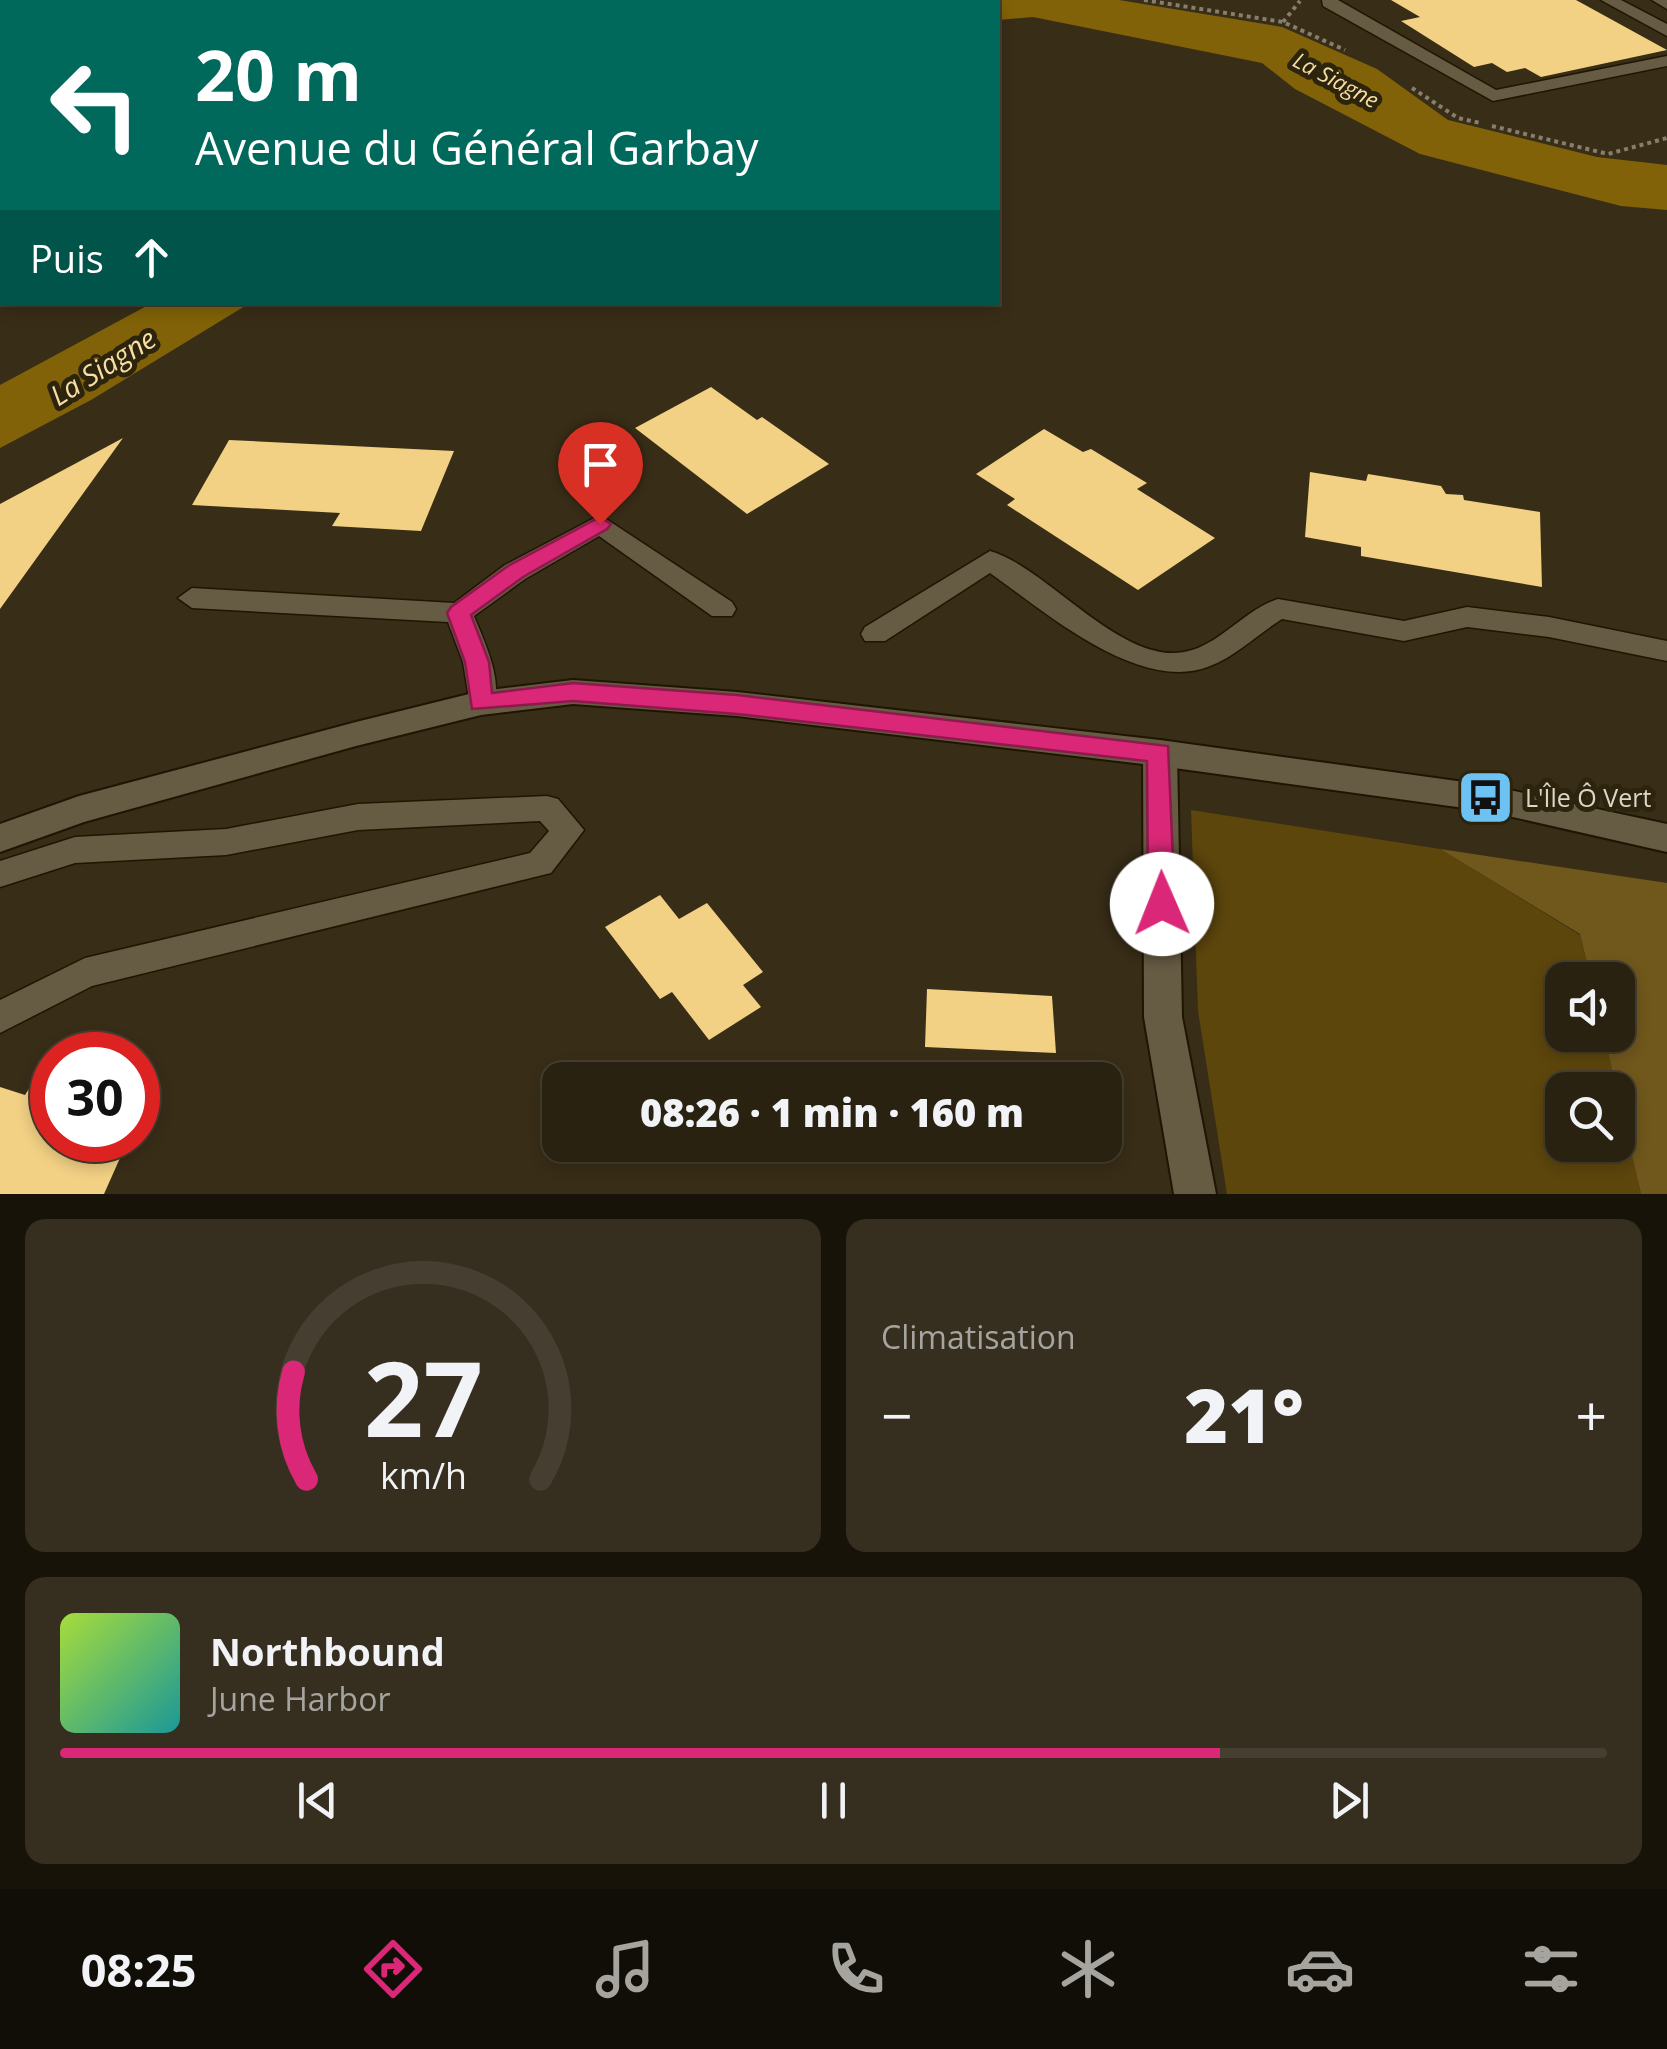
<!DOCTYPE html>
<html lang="fr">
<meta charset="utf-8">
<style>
body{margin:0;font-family:"Open Sans",sans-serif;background:#362f1f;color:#f1f3f6;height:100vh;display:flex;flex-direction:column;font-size:38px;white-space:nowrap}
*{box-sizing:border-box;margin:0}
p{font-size:32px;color:#a5a49f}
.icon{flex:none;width:55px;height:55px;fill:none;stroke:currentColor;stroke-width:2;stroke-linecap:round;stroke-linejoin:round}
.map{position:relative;height:1194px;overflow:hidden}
.sheet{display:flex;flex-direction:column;gap:25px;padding:25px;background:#171309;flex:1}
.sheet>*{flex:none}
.guide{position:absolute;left:0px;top:0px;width:1000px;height:305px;box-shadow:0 5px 15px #0003,0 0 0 2px #463f31;background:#00695c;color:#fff;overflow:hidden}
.buttons{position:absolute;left:1545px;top:962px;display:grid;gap:20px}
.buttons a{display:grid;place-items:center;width:90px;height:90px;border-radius:20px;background:#2a2211;box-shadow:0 5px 15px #0003,0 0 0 2px #463f31;font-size:50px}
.speed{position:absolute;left:30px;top:1032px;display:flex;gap:20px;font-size:50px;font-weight:700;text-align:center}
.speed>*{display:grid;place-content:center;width:130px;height:130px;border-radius:50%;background:#2a2211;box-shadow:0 5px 15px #0003,0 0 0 2px #463f31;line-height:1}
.speed .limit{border:15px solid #d22;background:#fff;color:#111}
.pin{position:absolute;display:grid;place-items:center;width:85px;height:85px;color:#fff;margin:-102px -42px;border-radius:50% 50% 50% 0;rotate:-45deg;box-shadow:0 0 10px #0007}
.pin .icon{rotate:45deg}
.me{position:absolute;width:110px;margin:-55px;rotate:359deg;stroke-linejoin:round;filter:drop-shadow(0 0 8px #0008)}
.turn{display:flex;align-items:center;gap:35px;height:210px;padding:0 30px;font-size:45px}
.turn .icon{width:130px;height:130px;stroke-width:2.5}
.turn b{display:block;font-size:70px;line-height:85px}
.then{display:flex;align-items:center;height:95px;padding:0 30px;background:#0003;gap:20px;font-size:38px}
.big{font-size:75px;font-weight:800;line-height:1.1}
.sheet .widget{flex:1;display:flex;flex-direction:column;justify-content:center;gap:15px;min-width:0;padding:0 35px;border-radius:20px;background:#362f1f}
.sheet .dial{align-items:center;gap:0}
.dial svg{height:260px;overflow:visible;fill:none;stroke:#463f31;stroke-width:7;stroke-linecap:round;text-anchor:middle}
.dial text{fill:#f1f3f6;stroke:none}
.song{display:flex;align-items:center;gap:30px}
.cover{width:120px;height:120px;border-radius:15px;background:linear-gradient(135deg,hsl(80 70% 55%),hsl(180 70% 35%))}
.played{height:10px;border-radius:5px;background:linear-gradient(90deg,#db2777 75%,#463f31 75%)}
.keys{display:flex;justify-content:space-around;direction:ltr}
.heat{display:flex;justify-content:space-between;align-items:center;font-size:55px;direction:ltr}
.sheet .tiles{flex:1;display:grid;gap:25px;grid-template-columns:1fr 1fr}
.widget:last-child{grid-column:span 2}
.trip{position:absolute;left:542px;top:1062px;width:580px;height:100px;border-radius:20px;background:#2a2211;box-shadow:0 5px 15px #0003,0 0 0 2px #463f31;font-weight:800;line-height:100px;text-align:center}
.tabs{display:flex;height:160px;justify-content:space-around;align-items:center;background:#110e07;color:#a5a49f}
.tabs .icon{width:70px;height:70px}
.tabs .current{color:#db2777}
.tabs b{font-size:45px;color:#f1f3f6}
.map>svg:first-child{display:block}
.green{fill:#5d460c}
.forest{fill:#70571c}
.water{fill:#816208}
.building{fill:#f2d084}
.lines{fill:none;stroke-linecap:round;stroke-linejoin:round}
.lane-casing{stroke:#1f1502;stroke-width:3}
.street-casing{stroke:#1f1502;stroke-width:4}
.secondary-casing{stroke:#1f1502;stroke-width:4}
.path{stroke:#877f6d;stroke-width:4;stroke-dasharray:4 4;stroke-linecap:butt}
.lane{fill:#665b43;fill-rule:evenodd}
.street{fill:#665b43;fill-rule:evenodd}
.secondary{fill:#665b43;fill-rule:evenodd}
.route{fill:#db2777;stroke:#8e194d;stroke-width:2.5}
.labels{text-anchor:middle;stroke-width:10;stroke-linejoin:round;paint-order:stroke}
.far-water-label{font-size:22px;font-style:italic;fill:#f8dda4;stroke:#2d240d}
.poi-label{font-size:25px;fill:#dcd6c9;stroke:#2d240d;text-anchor:start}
.water-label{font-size:28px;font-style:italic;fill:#f8dda4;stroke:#2d240d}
</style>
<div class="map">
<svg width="1667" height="1194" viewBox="0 0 1667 1194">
<rect width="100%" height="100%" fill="#382d17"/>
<!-- green -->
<polygon class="green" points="1191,810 1440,849 1580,935 1591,980 1562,980 1562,1035 1604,1035 1617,1090 1562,1090 1562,1145 1618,1145 1618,1094 1641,1194 1227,1194 1198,1011"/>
<!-- forest -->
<polygon class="forest" points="1440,849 1667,883 1667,1194 1641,1194 1604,1035 1618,1035 1618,980 1591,980 1580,934"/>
<!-- water -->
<g class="water">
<polygon points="944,0 1119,0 1282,27 1377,69 1448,120 1597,157 1667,165 1667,210 1621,206 1420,154 1295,89 1262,63 1033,17 998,20 998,2 935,2"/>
<polygon points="154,302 250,303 91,400 0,448 0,385"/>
</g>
<!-- building -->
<g class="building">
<polygon points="1391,0 1576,0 1667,50 1541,77 1525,68 1507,72 1492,63 1474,67 1401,21 1420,17"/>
<polygon points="711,387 757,420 762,417 829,464 747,514 635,428"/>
<polygon points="1044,429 1083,452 1091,449 1147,483 1137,489 1215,538 1138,590 1007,505 1015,499 976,474"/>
<polygon points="123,438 0,609 0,504"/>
<polygon points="229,440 454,451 421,531 332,526 340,513 192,505"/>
<polygon points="1310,472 1366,481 1368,474 1441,486 1446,494 1463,495 1464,500 1540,512 1542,587 1361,556 1361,547 1305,537"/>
<polygon points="660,895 679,919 707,903 763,972 743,985 761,1007 709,1040 672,992 660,999 605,927"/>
<polygon points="927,989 1052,996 1056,1053 925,1047"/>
<polygon points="52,1053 52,1140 128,1140 104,1194 0,1194 0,1087 25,1095"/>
</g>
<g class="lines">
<defs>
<g id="lane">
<polygon points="493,0 511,0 512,2 494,2"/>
<polygon points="1322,0 1338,0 1496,90 1667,56 1667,66 1493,101 1323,6"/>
<polygon points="1601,0 1621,0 1667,24 1667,36"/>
<polygon points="1652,0 1667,0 1667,9"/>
<path d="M600,515l132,87 4,7 -4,7h-20l-113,-80 -74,43 -51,37c10,25 32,69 17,95h-20l-8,-49 -15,-40 -256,-14 -14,-10 14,-10 262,15 51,-38z"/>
<path d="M990,551c58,16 136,121 202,99 32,-10 54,-41 86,-51l126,22 63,-14 82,10 118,24v20l-118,-24 -82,-10 -63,14 -122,-22c-24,15 -46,37 -72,47 -70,29 -166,-55 -220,-93l-105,68h-20l-4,-7 4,-7z"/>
<polygon points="547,796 558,799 584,830 551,873 92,986 0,1033 0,1000 85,958 530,853 549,831 540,821 358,830 226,855 75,863 0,887 0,861 75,837 226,829 358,804"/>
</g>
<g id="street">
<polygon points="0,27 2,28 2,39 0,39"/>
<polygon points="1160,740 1172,744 1177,753 1182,1017 1216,1194 1174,1194 1144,1017 1143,753 1148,744"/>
</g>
<polygon id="secondary" points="573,680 737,692 1160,740 1486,785 1667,824 1667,852 1486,811 1160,766 737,716 573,704 481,715 356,746 84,822 0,852 0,824 79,796 356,722 481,691"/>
</defs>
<!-- lane casing -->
<use href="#lane" class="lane-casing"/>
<!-- street casing -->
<use href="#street" class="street-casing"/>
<!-- secondary casing -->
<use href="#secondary" class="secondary-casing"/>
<!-- path -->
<g class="path">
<polyline points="1144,0 1283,22 1345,50"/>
<polyline points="913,2 922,0"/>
<polyline points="1283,22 1300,1"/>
<polyline points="1412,88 1458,118 1480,123"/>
<polyline points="1492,126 1608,154 1667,138"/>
</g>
<!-- lane -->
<use href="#lane" class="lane"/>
<!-- street -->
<use href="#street" class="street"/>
<!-- secondary -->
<use href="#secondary" class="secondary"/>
</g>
<!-- route -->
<polygon class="route" points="600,517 611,524 607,529 523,577 471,615 489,662 492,693 573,683 737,695 1168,746 1175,904 1171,912 1152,912 1148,904 1147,761 737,714 573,701 472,709 465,662 447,613 451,607 508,566"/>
<!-- icons -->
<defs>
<symbol id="bus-square" viewBox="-11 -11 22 22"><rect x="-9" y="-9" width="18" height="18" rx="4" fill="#6dc2f3" stroke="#2d240d"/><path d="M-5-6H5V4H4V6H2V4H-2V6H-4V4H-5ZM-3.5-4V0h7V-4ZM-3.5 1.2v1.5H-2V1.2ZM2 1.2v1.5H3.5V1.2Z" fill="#111"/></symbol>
</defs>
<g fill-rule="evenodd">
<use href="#bus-square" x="1454" y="766" width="63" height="63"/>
</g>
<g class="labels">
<!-- far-water labels -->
<g class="far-water-label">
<text transform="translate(1336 80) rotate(28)" y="8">La Siagne</text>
</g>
<!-- poi labels -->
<g class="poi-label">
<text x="1525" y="807">L'Île Ô Vert</text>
</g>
<!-- water labels -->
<g class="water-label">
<text transform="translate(103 367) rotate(-32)" y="10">La Siagne</text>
</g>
</g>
</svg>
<div class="buttons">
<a><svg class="icon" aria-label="sound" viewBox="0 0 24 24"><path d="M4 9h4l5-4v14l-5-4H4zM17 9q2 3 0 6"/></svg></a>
<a><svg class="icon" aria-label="search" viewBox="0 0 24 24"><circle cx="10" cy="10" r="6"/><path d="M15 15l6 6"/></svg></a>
</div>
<div class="speed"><div class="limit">30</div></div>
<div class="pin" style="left:600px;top:524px;background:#d93025"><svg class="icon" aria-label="arrive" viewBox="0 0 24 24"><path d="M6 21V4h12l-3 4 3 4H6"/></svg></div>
<svg class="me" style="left:1162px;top:904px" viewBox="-20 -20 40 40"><circle r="19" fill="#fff"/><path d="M0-13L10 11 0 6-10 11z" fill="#db2777"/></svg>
<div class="trip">08:26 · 1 min · 160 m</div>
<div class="guide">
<div class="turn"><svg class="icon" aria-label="left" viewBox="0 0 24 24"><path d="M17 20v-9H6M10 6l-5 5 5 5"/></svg><div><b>20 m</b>Avenue du Général Garbay</div></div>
<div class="then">Puis<svg class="icon" aria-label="ahead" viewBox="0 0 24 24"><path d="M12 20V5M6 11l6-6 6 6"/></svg></div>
</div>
</div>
<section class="sheet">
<div class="tiles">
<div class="widget dial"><svg viewBox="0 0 100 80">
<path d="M14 69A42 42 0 1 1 86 69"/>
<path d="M14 69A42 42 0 0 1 10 36" stroke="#db2777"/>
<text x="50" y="56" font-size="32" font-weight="700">27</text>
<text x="50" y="72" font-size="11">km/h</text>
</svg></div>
<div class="widget"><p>Climatisation</p>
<div class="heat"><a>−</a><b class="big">21°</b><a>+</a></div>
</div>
<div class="widget">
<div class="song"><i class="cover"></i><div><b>Northbound</b><p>June Harbor</p></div></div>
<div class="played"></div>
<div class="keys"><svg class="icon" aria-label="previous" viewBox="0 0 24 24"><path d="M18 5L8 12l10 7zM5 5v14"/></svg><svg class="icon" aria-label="pause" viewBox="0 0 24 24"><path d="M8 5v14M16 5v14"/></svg><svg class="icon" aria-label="next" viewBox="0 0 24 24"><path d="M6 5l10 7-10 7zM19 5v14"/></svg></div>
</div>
</div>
</section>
<nav class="tabs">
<b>08:25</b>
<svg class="icon current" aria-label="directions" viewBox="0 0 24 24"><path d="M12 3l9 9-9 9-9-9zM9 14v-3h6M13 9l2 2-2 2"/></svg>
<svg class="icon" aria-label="music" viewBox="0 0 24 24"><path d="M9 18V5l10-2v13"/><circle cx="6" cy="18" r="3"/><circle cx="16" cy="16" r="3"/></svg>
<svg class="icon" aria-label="phone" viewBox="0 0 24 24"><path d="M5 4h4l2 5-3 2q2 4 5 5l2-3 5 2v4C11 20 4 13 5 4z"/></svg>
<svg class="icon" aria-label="climate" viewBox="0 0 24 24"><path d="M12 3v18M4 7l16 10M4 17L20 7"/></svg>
<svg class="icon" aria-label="car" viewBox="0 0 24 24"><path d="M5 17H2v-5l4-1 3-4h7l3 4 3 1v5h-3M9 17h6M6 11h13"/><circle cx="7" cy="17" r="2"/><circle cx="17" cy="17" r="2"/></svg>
<svg class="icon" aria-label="filters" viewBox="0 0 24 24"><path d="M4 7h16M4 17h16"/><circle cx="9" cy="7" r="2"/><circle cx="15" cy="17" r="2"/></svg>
</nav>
